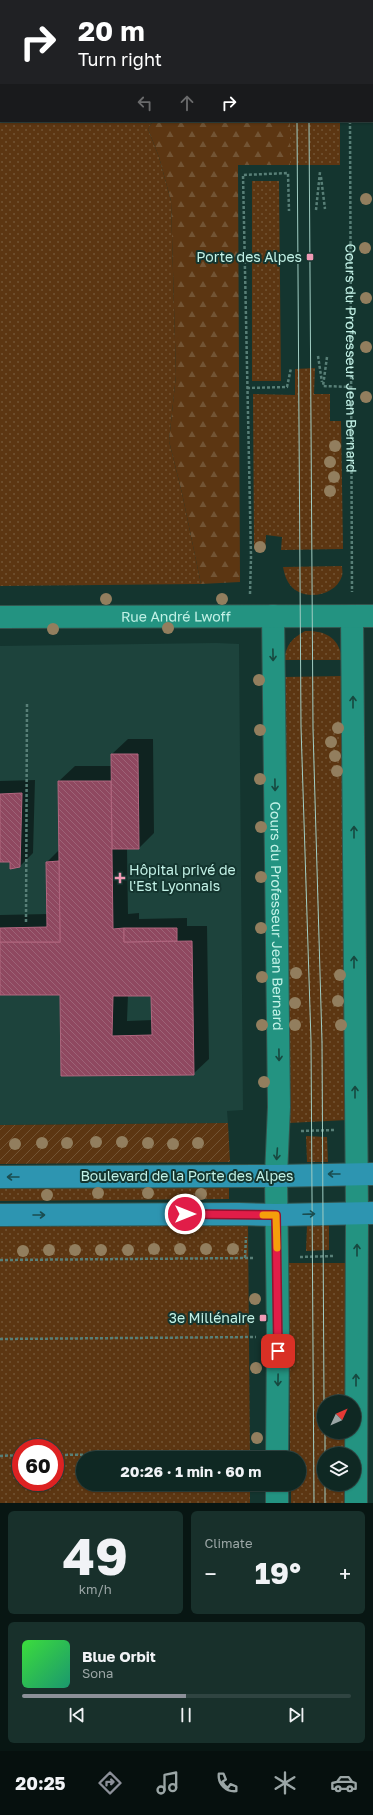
<!DOCTYPE html>
<meta charset="utf-8">
<style>
body{margin:0;font-family:"Golos Text",sans-serif;background:#18302b;color:#f1f3f6;height:100vh;display:flex;flex-direction:column;font-size:15px;white-space:nowrap}
*{box-sizing:border-box;margin:0}
p{font-size:13px;color:#9ba6a6}
.icon{flex:none;width:22px;height:22px;fill:none;stroke:currentColor;stroke-width:2;stroke-linecap:round;stroke-linejoin:round}
.map{position:relative;height:1503px;overflow:hidden}
.details{display:flex;flex-direction:column;gap:8px;padding:8px;background:#081613;flex:1}
.details>*{flex:none}
.top-card{position:absolute;left:0px;top:0px;width:373px;height:122px;box-shadow:0 1px 3px #0004,0 0 0 1px #2f4441;background:#202124;color:#fff;overflow:hidden}
.needle{width:26px;rotate:46deg}
.tools{position:absolute;left:317px;top:1395px;display:grid;gap:8px}
.tools a{display:grid;place-items:center;width:44px;height:44px;border-radius:50%;background:#0f2823;box-shadow:0 1px 3px #0004,0 0 0 1px #2f4441;font-size:20px}
.speed{position:absolute;left:12px;top:1439px;display:flex;gap:8px;font-size:20px;font-weight:700;text-align:center}
.speed>*{display:grid;place-content:center;width:52px;height:52px;border-radius:50%;background:#0f2823;box-shadow:0 1px 3px #0004,0 0 0 1px #2f4441;line-height:1}
.speed .limit{border:6px solid #d22;background:#fff;color:#111}
.pin{position:absolute;display:grid;place-items:center;width:34px;height:34px;color:#fff;margin:-17px;border-radius:8px;box-shadow:0 2px 6px #0006}
.me{position:absolute;width:44px;margin:-22px;rotate:90deg;stroke-linejoin:round;filter:drop-shadow(0 0 3px #0008)}
.turn{display:flex;align-items:center;gap:14px;height:84px;padding:0 12px;font-size:18px}
.turn .icon{width:52px;height:52px;stroke-width:2.5}
.turn b{display:block;font-size:28px;line-height:34px}
.lanes{display:flex;align-items:center;height:38px;padding:0 12px;background:#0003;justify-content:center;gap:20px;direction:ltr}
.lanes .off{opacity:.35}
.big{font-size:30px;font-weight:700;line-height:1.1}
.details .widget{flex:1;display:flex;flex-direction:column;justify-content:center;gap:6px;min-width:0;padding:0 14px;border-radius:6px;background:#18302b}
.details .dial{align-items:center;gap:0}
.dial b{font-size:52px;line-height:1}
.song{display:flex;align-items:center;gap:12px}
.cover{width:48px;height:48px;border-radius:6px;background:linear-gradient(135deg,hsl(120 70% 55%),hsl(160 70% 35%))}
.played{height:4px;border-radius:2px;background:linear-gradient(90deg,#8c9099 50%,#2f4441 50%)}
.keys{display:flex;justify-content:space-around;direction:ltr}
.heat{display:flex;justify-content:space-between;align-items:center;font-size:22px;direction:ltr}
.details .tiles{flex:1;display:grid;gap:8px;grid-template-columns:1fr 1fr}
.widget:last-child{grid-column:span 2}
.trip{position:absolute;left:76px;top:1451px;width:230px;height:40px;border-radius:20px;background:#0f2823;box-shadow:0 1px 3px #0004,0 0 0 1px #2f4441;font-weight:700;line-height:40px;text-align:center}
.tab-bar{display:flex;height:64px;justify-content:space-around;align-items:center;background:#06100e;color:#9ba6a6}
.tab-bar .icon{width:28px;height:28px}
.tab-bar .current{color:#8c9099}
.tab-bar b{font-size:18px;color:#f1f3f6}
.map>svg:first-child{display:block}
.built{fill:#1d433c}
.grass{fill:url(#grass-dots);fill-rule:evenodd}
.forest{fill:url(#forest-firs)}
.garden{fill:url(#garden-furrows)}
.shadow{fill:#0007;fill-rule:evenodd}
.building{fill:url(#building-back-hatch);stroke:#b1667f;fill-rule:evenodd}
.lines{fill:none;stroke-linecap:round;stroke-linejoin:round}
.minor-casing{stroke:#33544d;stroke-width:24}
.major-casing{stroke:#33544d;stroke-width:24}
.path{stroke:#587f77;stroke-width:2.5;stroke-dasharray:3 2;stroke-linecap:butt}
.minor{stroke:#239381;stroke-width:22}
.major{stroke:#2d95b1;stroke-width:22}
.tram{stroke:#a1cdc3;stroke-width:1}
.tree{fill:#927e5e}
.oneway{stroke:#17483f}
.oneway2{stroke:#1a4d50}
.route-casing{stroke:#92132f;stroke-width:10}
.route{stroke:#e11d48;stroke-width:7}
.slow{stroke:#f59e0b;stroke-width:7}
.poi-dot{fill:#f09ab5;stroke:#14352f;stroke-width:1.5}
.labels{text-anchor:middle;stroke-width:4;stroke-linejoin:round;paint-order:stroke}
.poi-label{font-size:14px;fill:#c3f2e7;stroke:#14352f;text-anchor:end}
.street-label{font-size:14px;fill:#c3f2e7;stroke:#14352f}
</style>
<div class="map">
<svg width="373" height="1503" viewBox="0 0 373 1503">
<defs>
<pattern id="grass-dots" width="8" height="8" patternUnits="userSpaceOnUse"><rect width="8" height="8" fill="#5c3612"/><path d="M2 2h.1M6 6h.1" fill="none" stroke="#725434" stroke-width="1.8" stroke-linecap="round"/></pattern>
<pattern id="forest-firs" width="22" height="20" patternUnits="userSpaceOnUse"><rect width="22" height="20" fill="#5c3612"/><path d="M5 1l3.5 6h-7zM16 11l3.5 6h-7z" fill="#725434"/></pattern>
<pattern id="garden-furrows" width="10" height="10" patternUnits="userSpaceOnUse"><rect width="10" height="10" fill="#5c3612"/><path d="M-1 1l2-2M0 10L10 0M9 11l2-2" fill="none" stroke="#725434"/></pattern>
<pattern id="building-back-hatch" width="6" height="6" patternUnits="userSpaceOnUse"><rect width="6" height="6" fill="#8f4860"/><path d="M-1 5l2 2M0 0l6 6M5-1l2 2" fill="none" stroke="#9d6377"/></pattern>
</defs>
<rect width="100%" height="100%" fill="#14352f"/>
<!-- built -->
<polygon class="built" points="216,643 239,644 243,1110 227,1111 228,1123 0,1125 0,646"/>
<!-- grass -->
<g class="grass">
<polygon points="0,0 217,0 1,1 1,121 153,121 148,129 159,157 171,201 176,375 169,441 182,493 201,584 0,586"/>
<rect x="290" y="121" width="50" height="44"/>
<polygon points="252,181 279,181 281,381 252,381"/>
<polygon points="315,368 314,394 330,394 330,421 341,421 343,549 281,550 282,537 266,535 265,550 254,549 253,394 295,395 295,369"/>
<path d="M342,566c0,3 1,7 0,10 -7,22 -43,26 -54,6 -3,-5 -4,-10 -5,-15z"/>
<path d="M305,631c20,-1 35,7 37,29h-58c2,-15 8,-22 21,-29z"/>
<polygon points="342,676 347,1120 289,1123 284,677"/>
<polygon points="306,1136 327,1137 328,1162 307,1162"/>
<polygon points="229,1186 229,1199 0,1201 0,1188"/>
<path d="M248,1223l2,235h-167v26h167v19h-250v-277zM21,1448h34v34h-34z"/>
<polygon points="322,1224 329,1225 329,1250 306,1251 307,1225"/>
<polygon points="289,1263 347,1263 348,1402 324,1402 324,1432 349,1432 349,1454 324,1454 324,1484 349,1484 349,1503 291,1503 291,1484 299,1484 299,1458 290,1458"/>
</g>
<!-- forest -->
<polygon class="forest" points="153,121 290,121 290,165 238,165 240,582 201,584 182,493 169,441 176,375 171,201 159,157 148,129"/>
<!-- garden -->
<polygon class="garden" points="228,1123 230,1162 0,1164 0,1125"/>
<!-- shadow -->
<g class="shadow">
<path d="M128,739h25l1,94 -15,15h-12l1,66 11,-1v6l48,-1v8h20l2,133 -16,15 -131,1 -1,-81h-61v-79l48,-1 -1,-52 13,-13 -1,-68 16,-15h37v-12zM128,995h24l1,25 -26,1z"/>
<polygon points="35,780 33,853 20,866 11,861 0,861 0,781"/>
</g>
<!-- building -->
<g class="building">
<polygon points="111,754 138,754 139,849 112,849"/>
<path d="M58,781h53l2,148 11,-1v14l68,-1 2,134 -133,1 -1,-81h-60v-53h60zM113,996h38l1,39 -40,1z"/>
<polygon points="22,793 20,867 10,869 10,862 0,862 0,794"/>
<polygon points="59,861 60,942 0,942 0,928 47,927 46,862"/>
<polygon points="124,928 177,928 177,941 124,942"/>
</g>
<g class="lines">
<defs>
<g id="minor">
<path id="s2" d="M273,616l6,491 -3,69 2,161 -1,121"/>
<polyline points="352,616 357,1214 356,1503"/>
<path id="s3" d="M0,617l373,-1"/>
<polyline points="277,1484 277,1503"/>
</g>
<g id="major">
<polyline points="0,1177 276,1176 373,1174"/>
<polyline points="0,1215 238,1214 276,1215 373,1213"/>
</g>
</defs>
<!-- minor casing -->
<use href="#minor" class="minor-casing"/>
<!-- major casing -->
<use href="#major" class="major-casing"/>
<!-- path -->
<g class="path">
<polyline points="349,0 349,1"/>
<path id="s1" d="M350,121l2,471"/>
<polyline points="321,177 325,209"/>
<polyline points="316,210 320,172"/>
<polyline points="318,356 322,382"/>
<polyline points="327,357 323,386 352,387"/>
<polyline points="247,388 287,387 291,368"/>
<polyline points="250,594 251,557 243,175 288,173 289,211"/>
<polyline points="26,922 27,702"/>
<polyline points="301,1131 334,1130"/>
<polyline points="300,1257 333,1256"/>
<polyline points="245,1258 246,1237"/>
<polyline points="0,1260 253,1258"/>
<polyline points="0,1339 256,1337"/>
<polyline points="55,1455 254,1453"/>
<polyline points="0,1456 21,1455"/>
</g>
<!-- minor -->
<use href="#minor" class="minor"/>
<!-- major -->
<use href="#major" class="major"/>
<!-- tram -->
<g class="tram">
<polyline points="296,0 296,1"/>
<polyline points="308,0 308,1"/>
<polyline points="297,121 301,727 311,1041 314,1503"/>
<polyline points="309,121 313,729 322,1042 324,1402"/>
<polyline points="325,1432 325,1454"/>
<polyline points="325,1484 325,1503"/>
</g>
</g>
<!-- trees -->
<g class="tree">
<circle cx="366" cy="199" r="6"/>
<circle cx="365" cy="248" r="6"/>
<circle cx="366" cy="298" r="6"/>
<circle cx="366" cy="347" r="6"/>
<circle cx="366" cy="397" r="6"/>
<circle cx="335" cy="446" r="6"/>
<circle cx="330" cy="462" r="6"/>
<circle cx="334" cy="477" r="6"/>
<circle cx="330" cy="491" r="6"/>
<circle cx="260" cy="547" r="6"/>
<circle cx="106" cy="599" r="6"/>
<circle cx="222" cy="599" r="6"/>
<circle cx="168" cy="628" r="6"/>
<circle cx="53" cy="629" r="6"/>
<circle cx="259" cy="680" r="6"/>
<circle cx="338" cy="728" r="6"/>
<circle cx="260" cy="730" r="6"/>
<circle cx="331" cy="742" r="6"/>
<circle cx="335" cy="756" r="6"/>
<circle cx="337" cy="771" r="6"/>
<circle cx="260" cy="779" r="6"/>
<circle cx="261" cy="827" r="6"/>
<circle cx="261" cy="877" r="6"/>
<circle cx="261" cy="928" r="6"/>
<circle cx="296" cy="973" r="6"/>
<circle cx="340" cy="975" r="6"/>
<circle cx="262" cy="977" r="6"/>
<circle cx="338" cy="1001" r="6"/>
<circle cx="295" cy="1003" r="6"/>
<circle cx="262" cy="1025" r="6"/>
<circle cx="295" cy="1025" r="6"/>
<circle cx="341" cy="1025" r="6"/>
<circle cx="264" cy="1082" r="6"/>
<circle cx="96" cy="1142" r="6"/>
<circle cx="122" cy="1142" r="6"/>
<circle cx="42" cy="1143" r="6"/>
<circle cx="67" cy="1143" r="6"/>
<circle cx="148" cy="1143" r="6"/>
<circle cx="198" cy="1143" r="6"/>
<circle cx="15" cy="1144" r="6"/>
<circle cx="173" cy="1144" r="6"/>
<circle cx="98" cy="1193" r="6"/>
<circle cx="148" cy="1193" r="6"/>
<circle cx="201" cy="1194" r="6"/>
<circle cx="47" cy="1195" r="6"/>
<circle cx="154" cy="1249" r="6"/>
<circle cx="180" cy="1249" r="6"/>
<circle cx="206" cy="1249" r="6"/>
<circle cx="233" cy="1249" r="6"/>
<circle cx="49" cy="1250" r="6"/>
<circle cx="75" cy="1250" r="6"/>
<circle cx="101" cy="1250" r="6"/>
<circle cx="128" cy="1250" r="6"/>
<circle cx="23" cy="1251" r="6"/>
<circle cx="255" cy="1299" r="6"/>
<circle cx="256" cy="1368" r="6"/>
<circle cx="257" cy="1438" r="6"/>
</g>
<!-- one-way arrows -->
<defs><path id="oneway-shaft" d="M-6 0H5M1.5-3L5.5 0L1.5 3" fill="none" stroke-width="1.6" stroke-linecap="round" stroke-linejoin="round"/></defs>
<g class="oneway">
<use href="#oneway-shaft" transform="translate(273 655) rotate(89)"/>
<use href="#oneway-shaft" transform="translate(353 702) rotate(-90)"/>
<use href="#oneway-shaft" transform="translate(275 785) rotate(89)"/>
<use href="#oneway-shaft" transform="translate(354 832) rotate(-90)"/>
<use href="#oneway-shaft" transform="translate(354 962) rotate(-90)"/>
<use href="#oneway-shaft" transform="translate(279 1055) rotate(89)"/>
<use href="#oneway-shaft" transform="translate(355 1092) rotate(-90)"/>
<use href="#oneway-shaft" transform="translate(277 1154) rotate(94)"/>
<use href="#oneway-shaft" transform="translate(357 1250) rotate(-90)"/>
<use href="#oneway-shaft" transform="translate(278 1380) rotate(91)"/>
<use href="#oneway-shaft" transform="translate(356 1380) rotate(-90)"/>
</g>
<g class="oneway2">
<use href="#oneway-shaft" transform="translate(334 1174) rotate(-180)"/>
<use href="#oneway-shaft" transform="translate(13 1177) rotate(180)"/>
<use href="#oneway-shaft" transform="translate(309 1214) rotate(-2)"/>
<use href="#oneway-shaft" transform="translate(39 1215)"/>
</g>
<g class="lines">
<defs>
<polyline id="route" points="185,1214 276,1215 278,1351"/>
</defs>
<!-- route casing -->
<use href="#route" class="route-casing"/>
<!-- route -->
<use href="#route" class="route"/>
<!-- slow -->
<polyline class="slow" points="263,1215 276,1215 277,1248"/>
</g>
<!-- markers -->
<g class="poi-dot">
<rect x="306" y="253" width="8" height="8" rx="2"/>
<path d="M118 872h4v4h4v4h-4v4h-4v-4h-4v-4h4z"/>
<rect x="259" y="1314" width="8" height="8" rx="2"/>
</g>
<g class="labels">
<!-- poi labels -->
<g class="poi-label">
<text x="302" y="262">Porte des Alpes</text>
<text x="129" y="875" text-anchor="start">Hôpital privé de<tspan x="129" dy="16">l'Est Lyonnais</tspan></text>
<text x="255" y="1323">3e Millénaire</text>
</g>
<!-- street labels -->
<g class="street-label">
<text dy="5" stroke="none"><textPath href="#s1" startOffset="237">Cours du Professeur Jean Bernard</textPath></text>
<text dy="5" stroke="none"><textPath href="#s3" startOffset="176">Rue André Lwoff</textPath></text>
<text dy="5" stroke="none"><textPath href="#s2" startOffset="300">Cours du Professeur Jean Bernard</textPath></text>
<text x="187" y="1181">Boulevard de la Porte des Alpes</text>
</g>
</g>
</svg>
<div class="tools">
<a><svg class="needle" viewBox="-14 -14 28 28"><path d="M0-13l5 13h-10z" fill="#e53935"/><path d="M0 13l5-13h-10z" fill="#9ba6a6"/></svg></a>
<a><svg class="icon" aria-label="layers" viewBox="0 0 24 24"><path d="M12 4l9 5-9 5-9-5zM3 14l9 5 9-5"/></svg></a>
</div>
<div class="speed"><div class="limit">60</div></div>
<div class="pin" style="left:278px;top:1351px;background:#d93025"><svg class="icon" aria-label="arrive" viewBox="0 0 24 24"><path d="M6 21V4h12l-3 4 3 4H6"/></svg></div>
<svg class="me" style="left:185px;top:1214px" viewBox="-20 -20 40 40"><circle r="17" fill="#e11d48" stroke="#fff" stroke-width="3"/><path d="M0-11L8 9 0 5-8 9z" fill="#fff"/></svg>
<div class="trip">20:26 · 1 min · 60 m</div>
<div class="top-card">
<div class="turn"><svg class="icon" aria-label="right" viewBox="0 0 24 24"><path d="M7 20v-9h11M14 6l5 5-5 5"/></svg><div><b>20 m</b>Turn right</div></div>
<div class="lanes"><svg class="icon off" aria-label="left" viewBox="0 0 24 24"><path d="M17 20v-9H6M10 6l-5 5 5 5"/></svg><svg class="icon off" aria-label="ahead" viewBox="0 0 24 24"><path d="M12 20V5M6 11l6-6 6 6"/></svg><svg class="icon" aria-label="right" viewBox="0 0 24 24"><path d="M7 20v-9h11M14 6l5 5-5 5"/></svg></div>
</div>
</div>
<section class="details">
<div class="tiles">
<div class="widget dial"><b>49</b><p>km/h</p></div>
<div class="widget"><p>Climate</p>
<div class="heat"><a>−</a><b class="big">19°</b><a>+</a></div>
</div>
<div class="widget">
<div class="song"><i class="cover"></i><div><b>Blue Orbit</b><p>Sona</p></div></div>
<div class="played"></div>
<div class="keys"><svg class="icon" aria-label="previous" viewBox="0 0 24 24"><path d="M18 5L8 12l10 7zM5 5v14"/></svg><svg class="icon" aria-label="pause" viewBox="0 0 24 24"><path d="M8 5v14M16 5v14"/></svg><svg class="icon" aria-label="next" viewBox="0 0 24 24"><path d="M6 5l10 7-10 7zM19 5v14"/></svg></div>
</div>
</div>
</section>
<nav class="tab-bar">
<b>20:25</b>
<svg class="icon current" aria-label="directions" viewBox="0 0 24 24"><path d="M12 3l9 9-9 9-9-9zM9 14v-3h6M13 9l2 2-2 2"/></svg>
<svg class="icon" aria-label="music" viewBox="0 0 24 24"><path d="M9 18V5l10-2v13"/><circle cx="6" cy="18" r="3"/><circle cx="16" cy="16" r="3"/></svg>
<svg class="icon" aria-label="phone" viewBox="0 0 24 24"><path d="M5 4h4l2 5-3 2q2 4 5 5l2-3 5 2v4C11 20 4 13 5 4z"/></svg>
<svg class="icon" aria-label="climate" viewBox="0 0 24 24"><path d="M12 3v18M4 7l16 10M4 17L20 7"/></svg>
<svg class="icon" aria-label="car" viewBox="0 0 24 24"><path d="M5 17H2v-5l4-1 3-4h7l3 4 3 1v5h-3M9 17h6M6 11h13"/><circle cx="7" cy="17" r="2"/><circle cx="17" cy="17" r="2"/></svg>
</nav>
